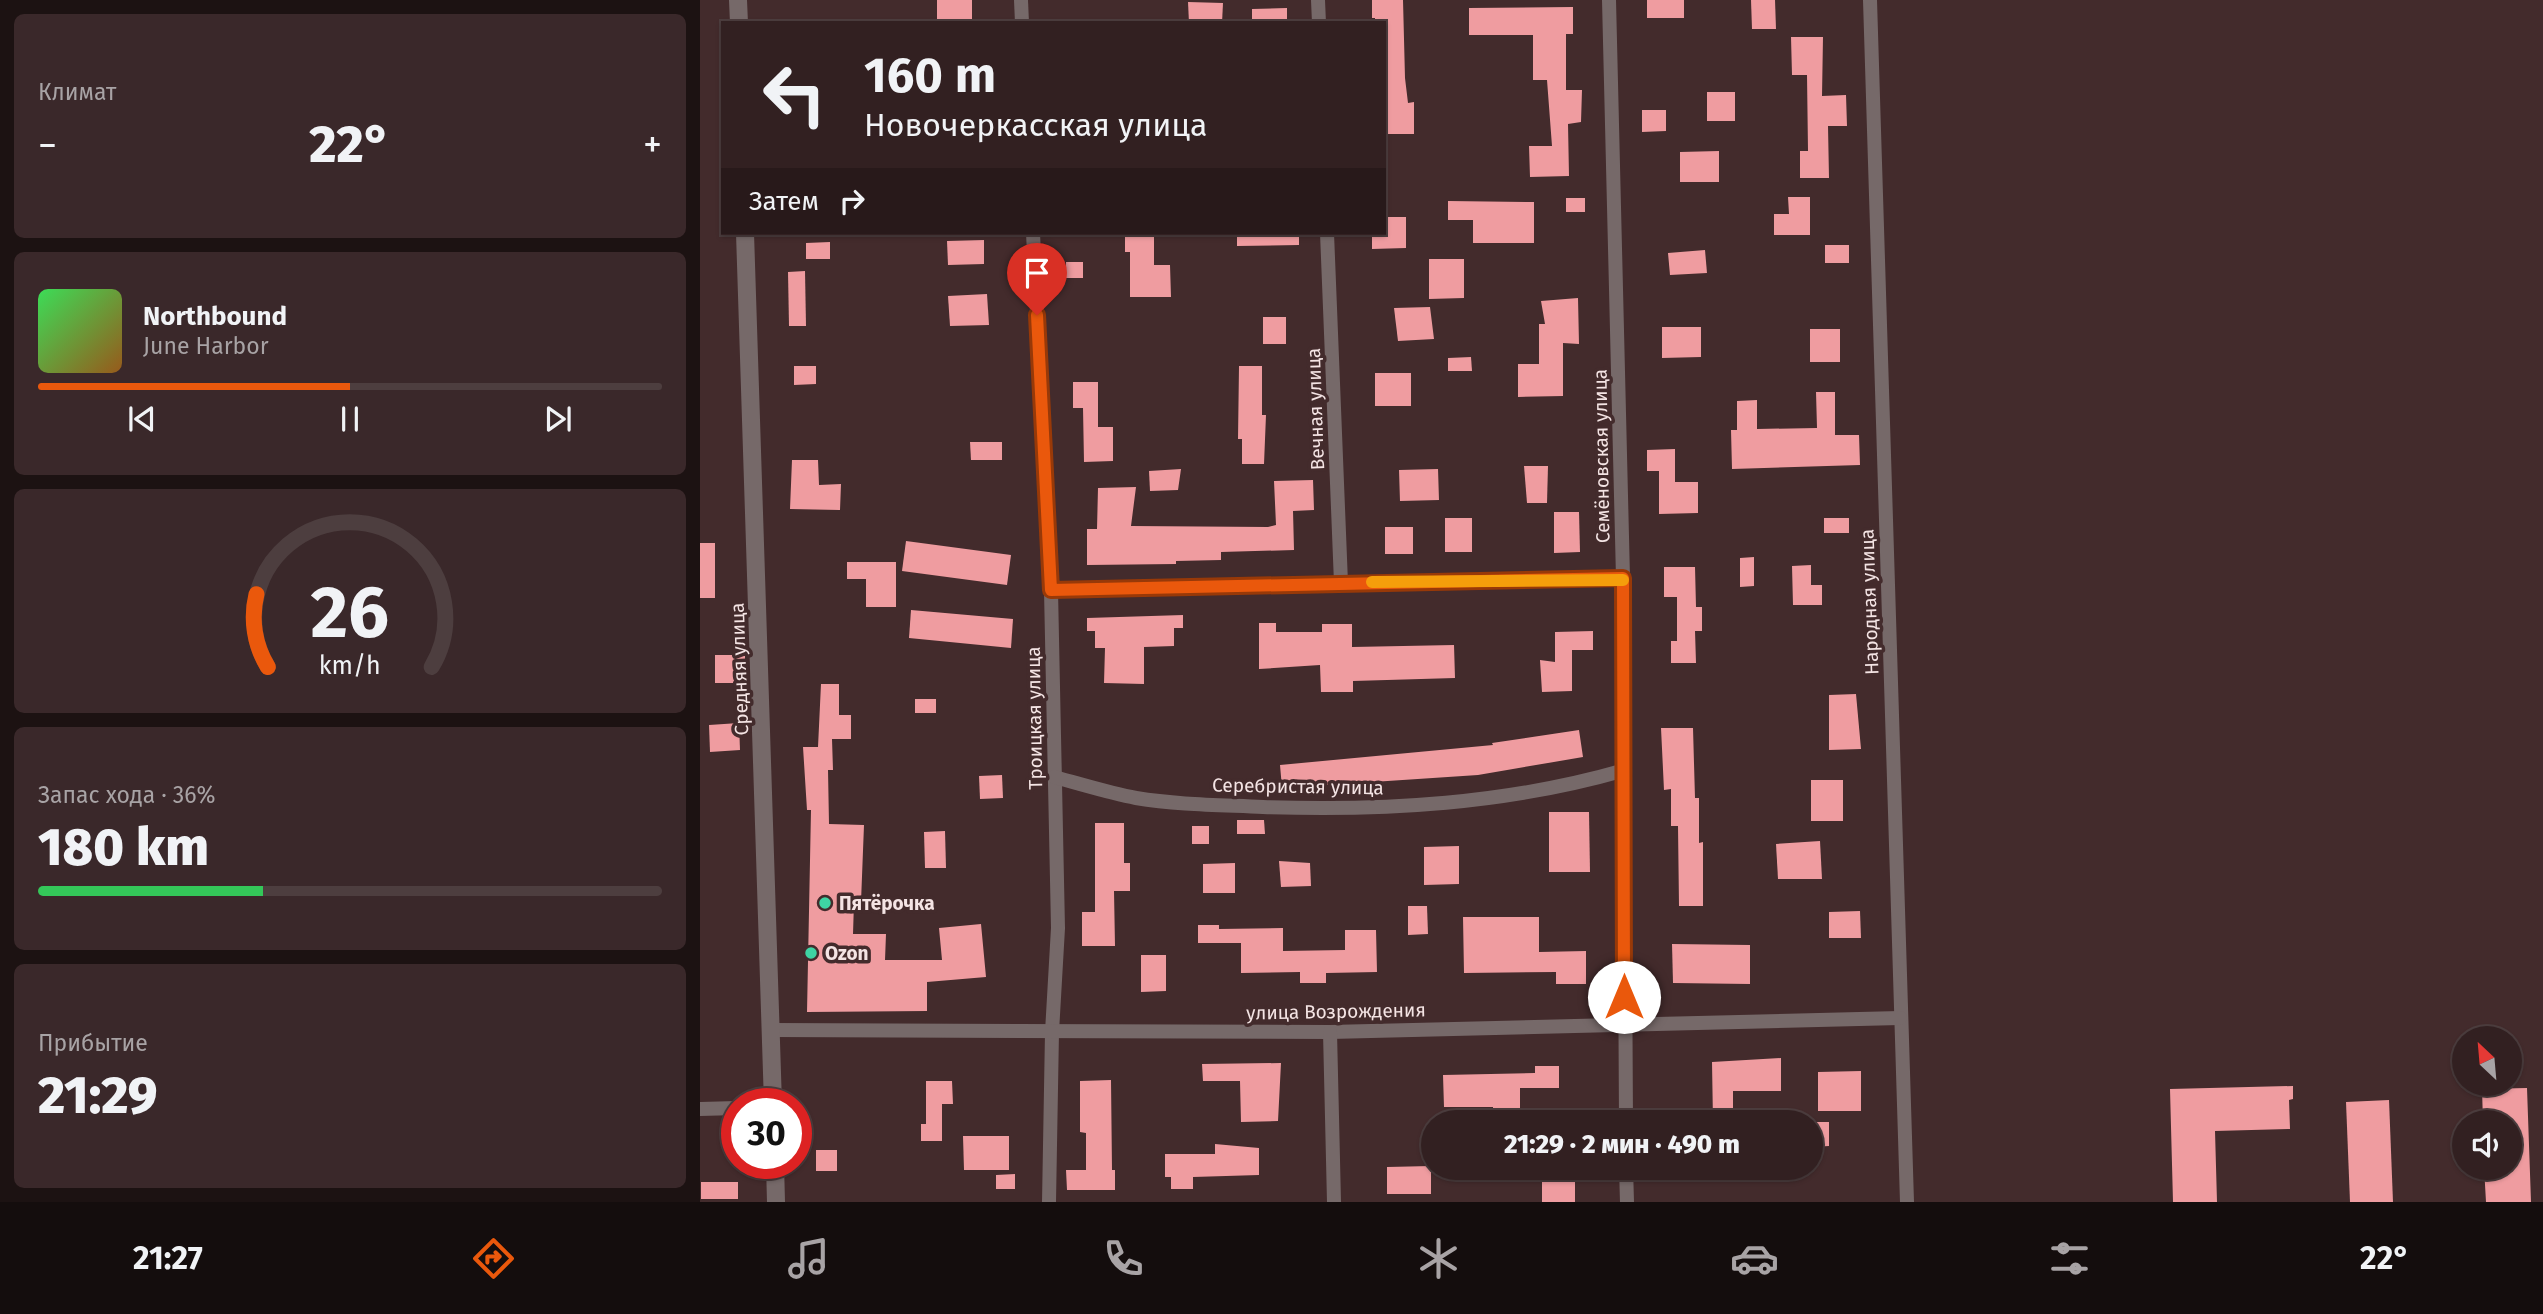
<!DOCTYPE html>
<html lang="ru">
<meta charset="utf-8">
<style>
body{margin:0;font-family:"Fira Sans",sans-serif;background:#3a282a;color:#f1f3f6;height:100vh;display:flex;flex-direction:column;font-size:26px;white-space:nowrap}
*{box-sizing:border-box;margin:0}
p{font-size:23px;color:#a8a3a5}
.icon{flex:none;width:38px;height:38px;fill:none;stroke:currentColor;stroke-width:2;stroke-linecap:round;stroke-linejoin:round}
.map{position:relative;flex:1;overflow:hidden}
.side{display:flex;flex-direction:column;gap:14px;padding:14px;background:#1c1212;width:700px}
.side>*{flex:none}
.top-card{position:absolute;left:21px;top:21px;width:665px;height:214px;border-radius:0px;box-shadow:0 2px 5px #0004,0 0 0 2px #4d3e3f;background:#322021;color:#f1f3f6;overflow:hidden}
.needle{width:46px;rotate:334deg}
.buttons{position:absolute;left:1752px;top:1026px;display:grid;gap:14px}
.buttons a{display:grid;place-items:center;width:70px;height:70px;border-radius:50%;background:#322021;box-shadow:0 2px 5px #0004,0 0 0 2px #4d3e3f;font-size:35px}
.speed{position:absolute;left:21px;top:1088px;display:flex;gap:14px;font-size:35px;font-weight:700;text-align:center}
.speed>*{display:grid;place-content:center;width:91px;height:91px;border-radius:50%;background:#322021;box-shadow:0 2px 5px #0004,0 0 0 2px #4d3e3f;line-height:1}
.speed .limit{border:10px solid #d22;background:#fff;color:#111}
.pin{position:absolute;display:grid;place-items:center;width:60px;height:60px;color:#fff;margin:-72px -30px;border-radius:50% 50% 50% 0;rotate:-45deg;box-shadow:0 0 7px #0007}
.pin .icon{rotate:45deg}
.me{position:absolute;width:77px;margin:-38px;rotate:0deg;stroke-linejoin:round;filter:drop-shadow(0 0 5px #0008)}
.turn{display:flex;align-items:center;gap:24px;height:147px;padding:0 28px;font-size:32px}
.turn .icon{width:91px;height:91px;stroke-width:2.5}
.turn b{display:block;font-size:49px;line-height:60px}
.then{display:flex;align-items:center;height:66px;padding:0 28px;background:#0003;gap:14px;font-size:26px}
.big{font-size:52px;font-weight:800;line-height:1.1}
.side .widget{flex:1;display:flex;flex-direction:column;justify-content:center;gap:10px;min-width:0;padding:0 24px;border-radius:10px;background:#3a282a}
.side .dial{align-items:center;gap:0}
.dial svg{height:182px;overflow:visible;fill:none;stroke:#4d3e3f;stroke-width:7;stroke-linecap:round;text-anchor:middle}
.dial text{fill:#f1f3f6;stroke:none}
.song{display:flex;align-items:center;gap:21px}
.cover{width:84px;height:84px;border-radius:10px;background:linear-gradient(135deg,hsl(130 70% 55%),hsl(30 70% 35%))}
.played{height:7px;border-radius:4px;background:linear-gradient(90deg,#ea580c 50%,#4d3e3f 50%)}
.keys{display:flex;justify-content:space-around;direction:ltr}
.heat{display:flex;justify-content:space-between;align-items:center;font-size:38px;direction:ltr}
.charge{height:10px;border-radius:5px;background:linear-gradient(90deg,#34c759 36%,#4d3e3f 0)}
.trip{position:absolute;left:721px;top:1110px;width:402px;height:70px;border-radius:35px;background:#322021;box-shadow:0 2px 5px #0004,0 0 0 2px #4d3e3f;font-weight:800;line-height:70px;text-align:center}
.tabs{display:flex;height:112px;justify-content:space-around;align-items:center;background:#140d0d;color:#a8a3a5}
.tabs .icon{width:49px;height:49px}
.tabs .selected{color:#ea580c}
.tabs b{font-size:32px;color:#f1f3f6}
main{display:flex;flex:1;min-height:0}
.map>svg:first-child{display:block}
.building{fill:#ef9ca0}
.lines{fill:none;stroke-linecap:round;stroke-linejoin:round}
.minor{stroke:#766969;stroke-width:14}
.tertiary{stroke:#766969;stroke-width:18}
.route-casing{stroke:#983908;stroke-width:18}
.route{stroke:#ea580c;stroke-width:12}
.slow{stroke:#f59e0b;stroke-width:12}
.poi-dot{fill:#3ed4a3;stroke:#432b2c;stroke-width:2.5}
.labels{text-anchor:middle;stroke-width:7;stroke-linejoin:round;paint-order:stroke}
.street-label{font-size:19px;fill:#f4e4e4;stroke:#432b2c}
.poi-label{font-size:19px;font-weight:bold;fill:#f4e4e4;stroke:#432b2c;text-anchor:start}
</style>
<main>
<section class="side">
<div class="widget"><p>Климат</p>
<div class="heat"><a>−</a><b class="big">22°</b><a>+</a></div>
</div>
<div class="widget">
<div class="song"><i class="cover"></i><div><b>Northbound</b><p>June Harbor</p></div></div>
<div class="played"></div>
<div class="keys"><svg class="icon" aria-label="previous" viewBox="0 0 24 24"><path d="M18 5L8 12l10 7zM5 5v14"/></svg><svg class="icon" aria-label="pause" viewBox="0 0 24 24"><path d="M8 5v14M16 5v14"/></svg><svg class="icon" aria-label="next" viewBox="0 0 24 24"><path d="M6 5l10 7-10 7zM19 5v14"/></svg></div>
</div>
<div class="widget dial"><svg viewBox="0 0 100 80">
<path d="M14 69A42 42 0 1 1 86 69"/>
<path d="M14 69A42 42 0 0 1 9 37" stroke="#ea580c"/>
<text x="50" y="56" font-size="32" font-weight="700">26</text>
<text x="50" y="72" font-size="11">km/h</text>
</svg></div>
<div class="widget"><p>Запас хода · 36%</p><b class="big">180 km</b><div class="charge"></div></div>
<div class="widget"><p>Прибытие</p><b class="big">21:29</b></div>
</section>
<div class="map">
<svg width="1843" height="1202" viewBox="0 0 1843 1202">
<rect width="100%" height="100%" fill="#432b2c"/>
<!-- building -->
<g class="building">
<rect x="237" y="0" width="35" height="23"/>
<polygon points="672,0 703,0 705,78 708,103 714,102 714,134 684,134 684,23 675,23 675,18 672,18"/>
<rect x="947" y="0" width="37" height="18"/>
<polygon points="1051,0 1075,0 1076,29 1052,29"/>
<polygon points="488,2 523,3 522,23 489,23"/>
<polygon points="873,7 873,34 866,34 866,90 882,90 881,122 868,124 869,176 830,177 829,146 852,146 847,80 833,80 833,35 769,35 769,8"/>
<polygon points="587,8 587,23 552,23 552,9"/>
<polygon points="1091,37 1123,37 1122,96 1146,95 1147,126 1128,126 1129,178 1100,178 1100,151 1108,151 1107,75 1092,75"/>
<rect x="1007" y="92" width="28" height="29"/>
<polygon points="942,110 966,110 966,131 942,132"/>
<polygon points="1019,151 1019,182 980,182 980,152"/>
<polygon points="1088,197 1110,197 1110,235 1074,235 1074,214 1089,214"/>
<rect x="866" y="198" width="19" height="14"/>
<polygon points="748,201 834,202 834,243 773,243 773,220 748,220"/>
<polygon points="684,217 706,217 706,248 672,249 672,233 684,233"/>
<polygon points="425,233 454,233 454,265 470,265 471,297 430,297 430,252 425,252"/>
<polygon points="537,233 599,233 599,245 537,246"/>
<polygon points="284,240 284,264 248,265 247,241"/>
<polygon points="130,242 130,259 106,259 106,243"/>
<rect x="1125" y="245" width="24" height="18"/>
<polygon points="1005,250 1007,273 970,275 968,253"/>
<polygon points="729,259 764,259 764,298 729,299"/>
<rect x="366" y="262" width="17" height="16"/>
<polygon points="105,271 106,326 89,326 88,272"/>
<polygon points="287,294 289,325 250,326 248,296"/>
<polygon points="878,298 879,344 863,343 863,396 818,397 818,364 839,364 839,324 845,324 841,301"/>
<polygon points="730,307 734,339 698,341 694,308"/>
<rect x="563" y="317" width="23" height="27"/>
<polygon points="962,327 1001,327 1001,357 962,358"/>
<rect x="1110" y="329" width="30" height="33"/>
<polygon points="771,357 772,371 748,371 748,358"/>
<polygon points="94,366 116,366 116,384 94,385"/>
<polygon points="539,366 562,366 562,415 566,415 564,464 542,464 542,439 538,439"/>
<rect x="675" y="373" width="36" height="33"/>
<polygon points="373,382 398,382 398,427 413,427 413,461 384,462 383,408 373,408"/>
<polygon points="1116,392 1135,392 1135,435 1159,435 1160,465 1032,469 1031,430 1037,430 1037,401 1057,400 1057,429 1117,428"/>
<polygon points="270,442 302,442 302,460 271,460"/>
<polygon points="975,449 975,482 998,482 998,513 959,514 959,471 947,471 947,450"/>
<polygon points="92,460 118,460 119,485 141,484 140,510 90,509"/>
<polygon points="824,466 848,466 847,503 827,503"/>
<polygon points="481,469 478,490 450,491 449,471"/>
<polygon points="738,469 739,500 700,501 699,470"/>
<polygon points="613,480 614,510 593,511 594,550 521,552 521,560 476,561 476,564 387,565 387,529 397,529 398,488 436,487 431,526 568,527 576,525 574,481"/>
<polygon points="854,512 879,512 880,552 854,553"/>
<rect x="745" y="518" width="27" height="34"/>
<rect x="1124" y="518" width="25" height="15"/>
<rect x="685" y="527" width="28" height="27"/>
<polygon points="206,541 311,555 307,585 202,571"/>
<rect x="0" y="543" width="15" height="55"/>
<polygon points="1054,557 1054,586 1040,587 1040,558"/>
<polygon points="147,562 196,562 196,607 166,607 166,579 147,579"/>
<polygon points="1111,565 1111,585 1122,585 1122,605 1093,605 1092,566"/>
<polygon points="964,567 995,567 996,607 1002,607 1002,631 995,631 996,663 971,663 971,641 977,641 977,597 964,597"/>
<polygon points="211,610 313,619 311,648 209,638"/>
<polygon points="483,615 483,628 474,628 474,646 444,647 444,684 404,683 405,648 395,648 395,631 387,631 387,618"/>
<polygon points="559,623 576,623 576,632 622,632 622,624 652,624 652,647 754,645 755,678 653,681 653,692 621,692 620,665 559,669"/>
<polygon points="893,631 893,650 872,650 872,691 842,692 840,660 855,662 855,632"/>
<rect x="15" y="655" width="30" height="28"/>
<polygon points="121,684 139,684 139,715 151,715 151,739 132,739 133,770 128,770 129,824 164,825 161,902 154,902 153,934 186,934 185,960 242,960 239,928 281,924 286,977 227,982 227,1011 107,1012 111,810 107,810 103,747 118,747"/>
<polygon points="1156,694 1161,749 1129,750 1129,695"/>
<rect x="215" y="699" width="21" height="14"/>
<polygon points="39,723 40,750 10,752 9,725"/>
<polygon points="961,728 993,728 995,798 999,798 999,843 1003,842 1003,906 979,906 978,826 971,826 971,789 964,790"/>
<polygon points="879,730 883,757 778,775 582,788 580,765 793,745 792,743"/>
<polygon points="302,775 303,798 280,799 279,776"/>
<rect x="1111" y="780" width="32" height="41"/>
<polygon points="849,812 889,812 890,872 849,872"/>
<polygon points="537,820 564,820 565,834 537,834"/>
<polygon points="395,823 424,823 424,863 430,863 430,891 414,891 415,946 382,946 382,912 395,912"/>
<rect x="492" y="826" width="17" height="18"/>
<polygon points="245,831 246,868 225,868 224,832"/>
<polygon points="1120,841 1122,879 1078,879 1076,844"/>
<polygon points="759,846 759,884 724,885 724,847"/>
<polygon points="579,861 610,863 611,886 581,887"/>
<polygon points="535,863 535,893 503,893 503,864"/>
<polygon points="708,906 727,906 728,934 708,935"/>
<polygon points="1160,911 1161,938 1129,938 1129,912"/>
<polygon points="763,917 839,917 839,952 886,951 886,984 856,984 856,972 764,973"/>
<polygon points="498,925 519,925 519,929 583,928 583,951 645,950 645,930 676,930 677,972 626,973 626,983 600,983 600,972 541,973 541,943 498,943"/>
<polygon points="972,944 1050,945 1050,984 973,983"/>
<polygon points="441,955 466,955 466,991 441,992"/>
<polygon points="1081,1058 1081,1091 1033,1091 1033,1122 1013,1122 1012,1062"/>
<polygon points="581,1063 578,1121 541,1122 540,1081 503,1081 502,1064"/>
<polygon points="835,1066 859,1066 859,1088 820,1088 820,1115 793,1115 793,1107 744,1107 743,1075 835,1073"/>
<polygon points="1161,1071 1161,1111 1118,1111 1118,1072"/>
<polygon points="411,1080 412,1170 415,1170 415,1190 367,1190 366,1170 386,1170 386,1133 380,1132 380,1081"/>
<polygon points="226,1081 252,1081 253,1104 242,1104 242,1141 221,1141 221,1124 226,1124"/>
<polygon points="1593,1086 1593,1099 1589,1100 1590,1129 1515,1131 1517,1202 1473,1202 1470,1089"/>
<polygon points="1827,1088 1831,1202 1786,1202 1784,1167 1810,1167 1810,1122 1783,1122 1782,1089"/>
<polygon points="1689,1100 1693,1202 1650,1202 1646,1102"/>
<polygon points="1111,1122 1129,1122 1129,1146 1112,1147"/>
<polygon points="263,1136 309,1136 309,1170 264,1170"/>
<polygon points="515,1144 559,1148 559,1175 493,1177 493,1189 471,1189 471,1177 465,1177 465,1154 515,1154"/>
<rect x="116" y="1150" width="21" height="21"/>
<polygon points="731,1166 731,1194 687,1194 687,1167"/>
<polygon points="315,1174 315,1189 296,1189 296,1175"/>
<polygon points="875,1177 875,1202 842,1202 842,1178"/>
<rect x="1" y="1182" width="37" height="17"/>
</g>
<g class="lines">
<!-- minor -->
<g class="minor">
<polyline points="321,0 322,23"/>
<polyline points="618,0 619,23"/>
<polyline points="909,0 923,578 926,1122"/>
<polyline points="1170,0 1207,1202"/>
<polyline points="333,233 351,590 358,928 352,1032 349,1202"/>
<polyline points="627,233 641,583"/>
<polyline points="351,590 923,578"/>
<path d="M354,777c27,7 55,16 82,21 42,7 85,7 127,9 123,4 244,-3 362,-37"/>
<polyline points="71,1030 630,1032 1200,1018"/>
<polyline points="630,1032 634,1202"/>
<polyline points="0,1109 37,1108"/>
<polyline points="926,1167 927,1202"/>
</g>
<!-- tertiary -->
<g class="tertiary">
<polyline points="38,0 39,23"/>
<polyline points="45,233 73,1104"/>
<polyline points="75,1164 76,1202"/>
</g>
</g>
<g class="lines">
<defs>
<polyline id="route" points="337,315 351,590 923,578 924,997"/>
</defs>
<!-- route casing -->
<use href="#route" class="route-casing"/>
<!-- route -->
<use href="#route" class="route"/>
<!-- slow -->
<polyline class="slow" points="672,582 923,580"/>
</g>
<!-- markers -->
<g class="poi-dot">
<circle cx="125" cy="903" r="7"/>
<circle cx="111" cy="953" r="7"/>
</g>
<g class="labels">
<!-- street labels -->
<g class="street-label">
<text transform="translate(615 409) rotate(-92)" y="7">Вечная улица</text>
<text transform="translate(901 456) rotate(-91)" y="7">Семёновская улица</text>
<text transform="translate(1169 602) rotate(-92)" y="7">Народная улица</text>
<text transform="translate(39 669) rotate(-92)" y="7">Средняя улица</text>
<text transform="translate(334 718) rotate(-91)" y="7">Троицкая улица</text>
<text transform="translate(598 786) rotate(1)" y="7">Серебристая улица</text>
<text transform="translate(636 1011) rotate(-1)" y="7">улица Возрождения</text>
</g>
<!-- poi labels -->
<g class="poi-label">
<text x="139" y="910">Пятёрочка</text>
<text x="125" y="960">Ozon</text>
</g>
</g>
</svg>
<div class="buttons">
<a><svg class="needle" viewBox="-14 -14 28 28"><path d="M0-13l5 13h-10z" fill="#e53935"/><path d="M0 13l5-13h-10z" fill="#a8a3a5"/></svg></a>
<a><svg class="icon" aria-label="sound" viewBox="0 0 24 24"><path d="M4 9h4l5-4v14l-5-4H4zM17 9q2 3 0 6"/></svg></a>
</div>
<div class="speed"><div class="limit">30</div></div>
<div class="pin" style="left:337px;top:315px;background:#d93025"><svg class="icon" aria-label="arrive" viewBox="0 0 24 24"><path d="M6 21V4h12l-3 4 3 4H6"/></svg></div>
<svg class="me" style="left:924px;top:997px" viewBox="-20 -20 40 40"><circle r="19" fill="#fff"/><path d="M0-13L10 11 0 6-10 11z" fill="#ea580c"/></svg>
<div class="trip">21:29 · 2 мин · 490 m</div>
<div class="top-card">
<div class="turn"><svg class="icon" aria-label="left" viewBox="0 0 24 24"><path d="M17 20v-9H6M10 6l-5 5 5 5"/></svg><div><b>160 m</b>Новочеркасская улица</div></div>
<div class="then">Затем<svg class="icon" aria-label="right" viewBox="0 0 24 24"><path d="M7 20v-9h11M14 6l5 5-5 5"/></svg></div>
</div>
</div>
</main>
<nav class="tabs">
<b>21:27</b>
<svg class="icon selected" aria-label="directions" viewBox="0 0 24 24"><path d="M12 3l9 9-9 9-9-9zM9 14v-3h6M13 9l2 2-2 2"/></svg>
<svg class="icon" aria-label="music" viewBox="0 0 24 24"><path d="M9 18V5l10-2v13"/><circle cx="6" cy="18" r="3"/><circle cx="16" cy="16" r="3"/></svg>
<svg class="icon" aria-label="phone" viewBox="0 0 24 24"><path d="M5 4h4l2 5-3 2q2 4 5 5l2-3 5 2v4C11 20 4 13 5 4z"/></svg>
<svg class="icon" aria-label="climate" viewBox="0 0 24 24"><path d="M12 3v18M4 7l16 10M4 17L20 7"/></svg>
<svg class="icon" aria-label="car" viewBox="0 0 24 24"><path d="M5 17H2v-5l4-1 3-4h7l3 4 3 1v5h-3M9 17h6M6 11h13"/><circle cx="7" cy="17" r="2"/><circle cx="17" cy="17" r="2"/></svg>
<svg class="icon" aria-label="filters" viewBox="0 0 24 24"><path d="M4 7h16M4 17h16"/><circle cx="9" cy="7" r="2"/><circle cx="15" cy="17" r="2"/></svg>
<b>22°</b>
</nav>
